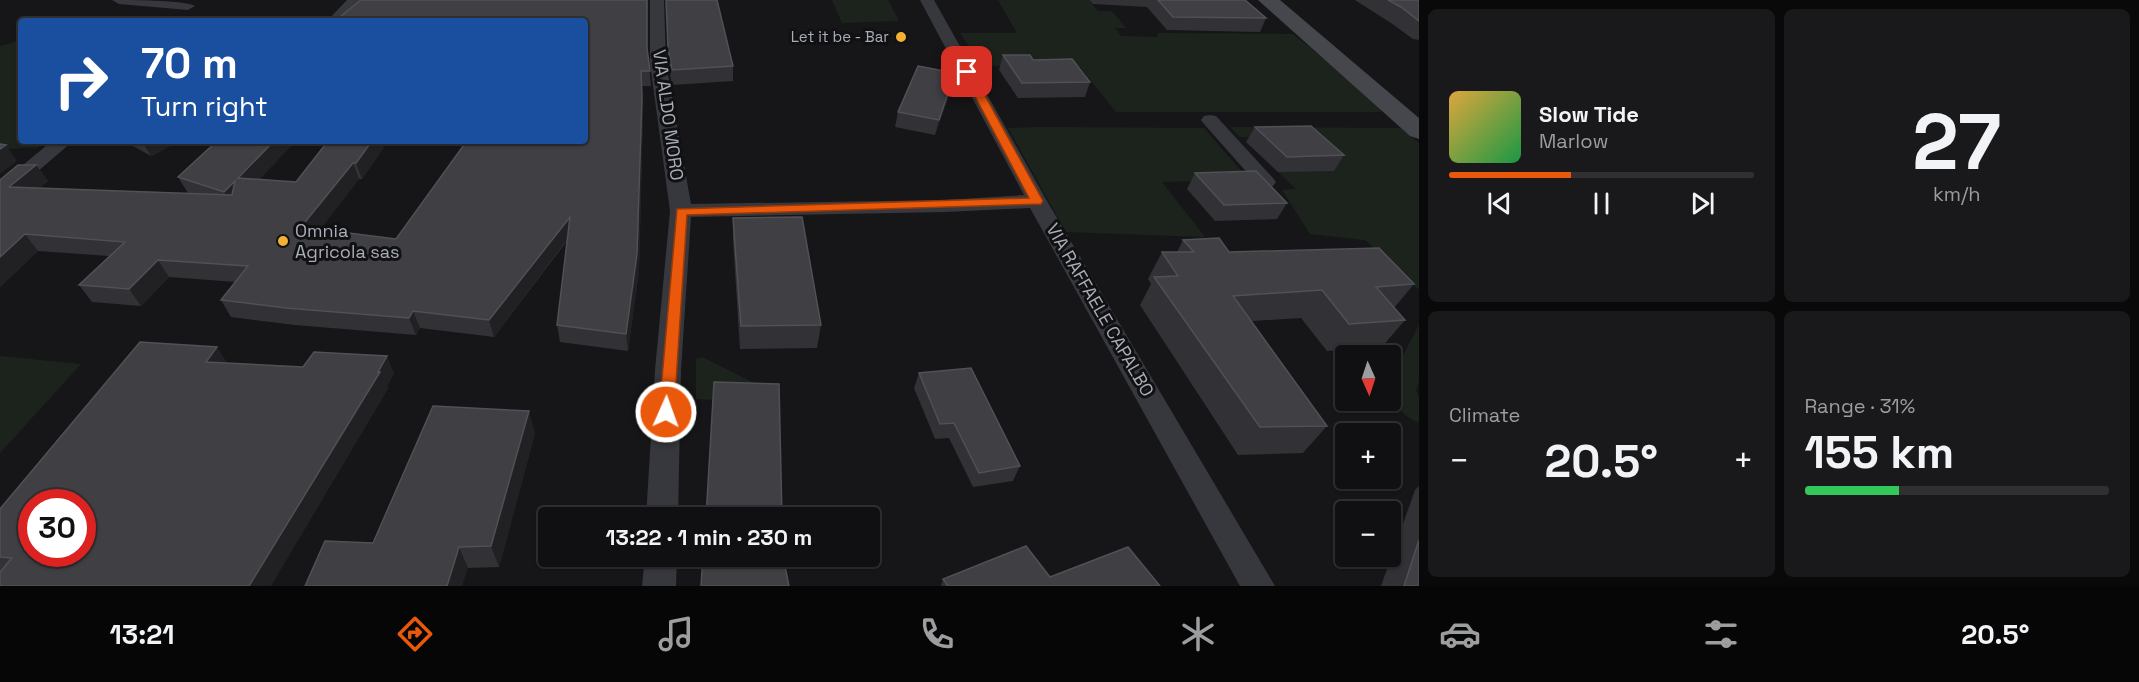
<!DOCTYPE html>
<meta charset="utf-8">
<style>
body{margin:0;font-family:"Space Grotesk",sans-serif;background:#19191b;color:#f1f3f6;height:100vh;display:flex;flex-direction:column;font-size:22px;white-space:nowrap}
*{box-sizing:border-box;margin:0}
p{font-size:20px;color:#9c9d9f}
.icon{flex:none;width:33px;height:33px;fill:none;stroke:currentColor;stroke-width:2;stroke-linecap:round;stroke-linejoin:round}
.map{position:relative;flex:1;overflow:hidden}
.drawer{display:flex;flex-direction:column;gap:9px;padding:9px;background:#09090a;width:720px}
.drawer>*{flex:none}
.guide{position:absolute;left:18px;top:18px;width:570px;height:126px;border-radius:6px;box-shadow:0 2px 4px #0004,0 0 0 2px #303032;background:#1a4fa0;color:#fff;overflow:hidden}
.needle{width:39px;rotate:177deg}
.buttons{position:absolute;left:1335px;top:345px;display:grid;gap:12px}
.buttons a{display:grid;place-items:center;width:66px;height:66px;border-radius:6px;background:#101012;box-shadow:0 2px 4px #0004,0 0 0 2px #303032;font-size:30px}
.speed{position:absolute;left:18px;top:489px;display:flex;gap:12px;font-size:30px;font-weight:700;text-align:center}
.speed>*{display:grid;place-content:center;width:78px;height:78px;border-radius:50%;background:#101012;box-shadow:0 2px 4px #0004,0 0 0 2px #303032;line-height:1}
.speed .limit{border:9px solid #d22;background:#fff;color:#111}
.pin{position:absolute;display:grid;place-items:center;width:51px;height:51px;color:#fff;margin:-26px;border-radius:12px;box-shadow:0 3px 9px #0006}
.me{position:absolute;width:66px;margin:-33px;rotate:2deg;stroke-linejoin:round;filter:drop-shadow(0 0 4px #0008)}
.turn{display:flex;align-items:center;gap:21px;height:126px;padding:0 24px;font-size:27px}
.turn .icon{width:78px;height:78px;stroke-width:2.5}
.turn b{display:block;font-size:42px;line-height:51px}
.big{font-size:45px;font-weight:700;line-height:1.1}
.drawer .tile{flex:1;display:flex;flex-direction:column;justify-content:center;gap:9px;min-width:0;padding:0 21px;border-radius:9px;background:#19191b}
.drawer .dial{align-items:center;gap:0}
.dial b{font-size:78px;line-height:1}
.song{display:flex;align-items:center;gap:18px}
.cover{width:72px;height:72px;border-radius:9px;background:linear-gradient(135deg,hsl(40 70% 55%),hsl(140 70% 35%))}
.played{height:6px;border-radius:3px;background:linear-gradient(90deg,#ea580c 40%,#303032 40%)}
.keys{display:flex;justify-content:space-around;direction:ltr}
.heat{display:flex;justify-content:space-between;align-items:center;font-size:33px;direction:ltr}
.charge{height:9px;border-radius:4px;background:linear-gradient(90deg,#34c759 31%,#303032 0)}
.drawer .tiles{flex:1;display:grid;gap:9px;grid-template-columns:repeat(2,1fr)}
.trip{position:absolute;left:538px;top:507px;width:342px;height:60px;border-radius:6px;background:#101012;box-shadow:0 2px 4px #0004,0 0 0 2px #303032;font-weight:700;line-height:60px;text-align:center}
.tabs{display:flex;height:96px;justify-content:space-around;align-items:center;background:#060607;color:#9c9d9f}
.tabs .icon{width:42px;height:42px}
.tabs .active{color:#ea580c}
.tabs b{font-size:27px;color:#f1f3f6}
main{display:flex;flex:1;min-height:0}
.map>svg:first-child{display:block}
.green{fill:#1c231d}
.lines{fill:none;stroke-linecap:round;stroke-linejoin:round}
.minor{fill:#37383d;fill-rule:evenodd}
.secondary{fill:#45474d;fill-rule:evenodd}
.wall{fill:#323236}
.shaded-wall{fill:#212124}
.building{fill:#3f3f44;stroke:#4f5156;stroke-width:1.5;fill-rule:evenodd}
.route{fill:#ea580c;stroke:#983908;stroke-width:1.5}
.poi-dot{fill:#f2b134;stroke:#111113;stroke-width:2}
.labels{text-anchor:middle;stroke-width:6;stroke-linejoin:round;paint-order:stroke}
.far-poi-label{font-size:15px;fill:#a8adb8;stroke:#111113;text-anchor:end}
.street-label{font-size:18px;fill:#a8adb8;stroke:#111113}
.poi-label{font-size:18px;fill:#a8adb8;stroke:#111113;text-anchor:start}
</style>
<main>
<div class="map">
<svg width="1419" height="586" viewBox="0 0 1419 586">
<rect width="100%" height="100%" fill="#161618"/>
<!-- green -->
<g class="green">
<polygon points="832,0 888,0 899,21 842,23"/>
<polygon points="998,0 1089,0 1098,11 1112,11 1126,28 1115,28 1121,36 1157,37 1158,33 1293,34 1366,93 1382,109 1381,112 1116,112 1080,67 982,66 960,33 1017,33"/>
<polygon points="21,40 21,141 46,141 37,148 0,149 0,46"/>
<polygon points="1038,127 1204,128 1249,180 1162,182 1205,237 1066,232 1008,128"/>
<polygon points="1230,127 1401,128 1419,143 1419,290 1365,240 1310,234 1282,190 1296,189 1278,172 1308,136 1240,137"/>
<path d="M1419,324v57l-3,10 3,6v25h-2c-47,-23 -13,-64 2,-98z"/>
<polygon points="0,356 81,364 0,453"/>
<polygon points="702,357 754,383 777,403 696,399 696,359"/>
</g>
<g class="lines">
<!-- minor -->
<g class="minor">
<path d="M112,0c17,0 73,0 83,6l-7,4 -69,-6z"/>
<polygon points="347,0 362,0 343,21 327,21"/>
<polygon points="650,0 664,0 666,63 691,204 945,200 1024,195 920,0 934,0 1047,201 1275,586 1240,586 1030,208 945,212 691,217 681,370 678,518 646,518 655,370 670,211 650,63"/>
<polygon points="1210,115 1216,116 1273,178 1276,182 1273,186 1259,186 1204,124 1201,120 1204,116"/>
<polygon points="52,141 73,141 7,198 0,200 0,184"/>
<polygon points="645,556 677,556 676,586 642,586"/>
</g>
<!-- secondary -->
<polygon class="secondary" points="1258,0 1280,0 1419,118 1419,139 1410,136"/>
</g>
<!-- wall -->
<g class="wall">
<polygon points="648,0 648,54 651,86 642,86 643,112 639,271 628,351 560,342 557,325 567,241 494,337 420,328 416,335 295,325 231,317 221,300 236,282 169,277 141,306 92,302 79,285 109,256 38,251 0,287 0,180 36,165 48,181 39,188 188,193 178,177 260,179 296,182 388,141 362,179 359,179 320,229 396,239 539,145"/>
<polygon points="666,0 733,66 733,81 672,85 668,63"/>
<polygon points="1089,0 1245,0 1266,18 1260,32 1167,30 1147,7 1093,4"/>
<polygon points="1355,0 1419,0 1419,40 1413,39 1391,23"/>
<polygon points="1003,55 1033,60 1090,82 1085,97 1018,98 999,70"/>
<polygon points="955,73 952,87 935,135 895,127 898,112"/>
<polygon points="1255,127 1344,155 1334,171 1278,172 1246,142"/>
<polygon points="124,141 180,141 151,156"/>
<polygon points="1195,173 1287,203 1277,219 1215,221 1187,189"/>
<polygon points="733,218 821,325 817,348 740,349 733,240"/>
<polygon points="1183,240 1229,252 1414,284 1394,308 1405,320 1381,348 1327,351 1301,318 1252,321 1327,426 1303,453 1238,455 1140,305 1151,284 1148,279 1162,252 1177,252"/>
<polygon points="228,363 394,373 387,386 388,389 0,570 0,509"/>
<polygon points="919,373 1020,466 1013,481 973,487 949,438 935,439 914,388"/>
<polygon points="535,433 499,567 468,568 373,543"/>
<polygon points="1419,486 1419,586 1381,586 1415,490"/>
<polygon points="1050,577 1160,586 941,586 943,579"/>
</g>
<!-- shaded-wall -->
<g class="shaded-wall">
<polygon points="647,0 648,0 648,63 647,48"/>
<polygon points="641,71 643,112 639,271 628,351 626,334"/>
<polygon points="955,73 952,87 935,135 939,120"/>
<polygon points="142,141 180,141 151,156"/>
<polygon points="274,141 296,141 246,194 238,178"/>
<polygon points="372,141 388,141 362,179 356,163"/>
<polygon points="6,145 17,161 0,174 0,149"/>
<polygon points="353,163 359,179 309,244 301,227"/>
<polygon points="36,165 48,181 21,203 9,187"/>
<polygon points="235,181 233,208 224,192"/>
<polygon points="570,217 572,233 494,337 489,320"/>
<polygon points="25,234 38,251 0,287 0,257"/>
<polygon points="158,260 169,277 141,306 129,289"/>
<polygon points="413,311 420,328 416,335 409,318"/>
<polygon points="217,347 228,364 206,362"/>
<polygon points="387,356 394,373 387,386 388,389 271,586 249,586"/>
<polygon points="529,411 535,433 499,567 491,546"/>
<polygon points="459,547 468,568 462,586 447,586"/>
</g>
<!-- building -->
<g class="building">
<polygon points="361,0 647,0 647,48 650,71 641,71 642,97 637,254 626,334 557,325 570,217 489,320 413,311 409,318 286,308 221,300 248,266 158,260 129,289 79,285 125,242 25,234 0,257 0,180 18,165 36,165 9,187 232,195 235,181 224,192 178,177 217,141 274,141 238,178 296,182 328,141 372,141 356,163 353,163 301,227 396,239 466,142 539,145 540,141 585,141 585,21 335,21"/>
<polygon points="666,0 717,0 733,66 672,70 668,48"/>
<polygon points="1158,0 1245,0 1266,18 1173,17"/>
<polygon points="1388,0 1419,0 1419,21 1401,7"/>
<polygon points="1003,55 1030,55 1033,60 1072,59 1090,82 1022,83"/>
<polygon points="918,66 955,73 939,120 898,112"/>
<polygon points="1311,126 1344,155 1287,157 1255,127"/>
<polygon points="0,144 6,145 0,149"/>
<polygon points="1256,171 1287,203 1224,205 1195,173"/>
<polygon points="802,217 821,325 741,326 733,218"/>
<polygon points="1219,238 1229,252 1379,248 1414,284 1376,287 1405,320 1349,324 1322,290 1233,296 1327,426 1260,427 1154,277 1178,276 1162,252 1194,252 1183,240"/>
<path d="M140,342l77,5 -11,15 97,5 11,-15 73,4 -9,16h2l-131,214h-249v-14l12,-14 -12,-1v-48zM32,502h50v52h-50z"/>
<polygon points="971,368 1020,466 979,473 954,423 940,424 919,373"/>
<polygon points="714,382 779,384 782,518 706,518"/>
<polygon points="433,406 529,411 491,546 459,547 447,586 305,586 325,541 373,543"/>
<polygon points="1419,540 1419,586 1404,586"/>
<polygon points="1026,546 1050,577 1128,547 1160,586 948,586 943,579"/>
<polygon points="703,556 783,556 789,586 701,586"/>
</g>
<!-- route -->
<polygon class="route" points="964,70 972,72 1043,201 1041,204 687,215 674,412 672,416 666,418 661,416 659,412 677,209 1029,198 962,72"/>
<!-- markers -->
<g class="poi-dot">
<circle cx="901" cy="37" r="6"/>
<circle cx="283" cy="241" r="6"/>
</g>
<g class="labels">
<!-- far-poi labels -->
<g class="far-poi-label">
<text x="889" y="42">Let it be - Bar</text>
</g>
<!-- street labels -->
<g class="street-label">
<text transform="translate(668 115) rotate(82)" y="6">VIA ALDO MORO</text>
<text transform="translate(1100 310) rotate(60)" y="6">VIA RAFFAELE CAPALBO</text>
</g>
<!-- poi labels -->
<g class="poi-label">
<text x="295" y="237">Omnia<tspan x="295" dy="21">Agricola sas</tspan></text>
</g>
</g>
</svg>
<div class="buttons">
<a><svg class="needle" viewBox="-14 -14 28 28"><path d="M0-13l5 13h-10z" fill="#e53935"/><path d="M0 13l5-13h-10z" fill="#9c9d9f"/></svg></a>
<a>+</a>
<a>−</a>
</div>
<div class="speed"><div class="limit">30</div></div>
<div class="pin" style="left:967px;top:72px;background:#d93025"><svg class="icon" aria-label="arrive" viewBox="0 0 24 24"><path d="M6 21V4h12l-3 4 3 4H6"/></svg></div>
<svg class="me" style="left:666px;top:412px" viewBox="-20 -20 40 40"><circle r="17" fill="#ea580c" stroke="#fff" stroke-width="3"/><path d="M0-11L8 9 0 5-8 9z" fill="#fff"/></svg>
<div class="trip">13:22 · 1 min · 230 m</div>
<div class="guide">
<div class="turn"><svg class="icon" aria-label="right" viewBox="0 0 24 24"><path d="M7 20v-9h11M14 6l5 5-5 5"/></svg><div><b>70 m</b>Turn right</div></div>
</div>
</div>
<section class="drawer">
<div class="tiles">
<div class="tile">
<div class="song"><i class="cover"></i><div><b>Slow Tide</b><p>Marlow</p></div></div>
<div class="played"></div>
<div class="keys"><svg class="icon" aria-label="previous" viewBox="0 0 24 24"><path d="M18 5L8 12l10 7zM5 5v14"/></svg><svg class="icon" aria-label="pause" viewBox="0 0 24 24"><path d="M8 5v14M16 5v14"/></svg><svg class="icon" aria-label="next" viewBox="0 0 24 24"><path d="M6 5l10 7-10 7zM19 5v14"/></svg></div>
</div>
<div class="tile dial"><b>27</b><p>km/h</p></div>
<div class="tile"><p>Climate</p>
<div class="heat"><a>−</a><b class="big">20.5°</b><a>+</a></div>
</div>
<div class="tile"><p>Range · 31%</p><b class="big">155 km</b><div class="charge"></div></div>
</div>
</section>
</main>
<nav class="tabs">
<b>13:21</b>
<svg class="icon active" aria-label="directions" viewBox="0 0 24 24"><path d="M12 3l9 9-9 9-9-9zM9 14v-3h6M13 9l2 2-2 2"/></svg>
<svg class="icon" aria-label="music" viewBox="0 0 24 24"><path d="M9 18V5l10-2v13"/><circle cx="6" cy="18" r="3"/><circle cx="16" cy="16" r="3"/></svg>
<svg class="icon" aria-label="phone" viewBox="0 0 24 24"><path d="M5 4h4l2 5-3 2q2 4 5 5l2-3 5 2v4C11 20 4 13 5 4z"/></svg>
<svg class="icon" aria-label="climate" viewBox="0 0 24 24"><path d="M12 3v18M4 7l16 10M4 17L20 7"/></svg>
<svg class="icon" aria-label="car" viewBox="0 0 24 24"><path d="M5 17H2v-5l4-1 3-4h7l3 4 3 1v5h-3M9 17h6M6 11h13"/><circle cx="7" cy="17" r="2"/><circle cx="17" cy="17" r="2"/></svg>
<svg class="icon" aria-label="filters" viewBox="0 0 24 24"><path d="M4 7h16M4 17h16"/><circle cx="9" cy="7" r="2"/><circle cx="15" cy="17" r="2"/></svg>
<b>20.5°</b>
</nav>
